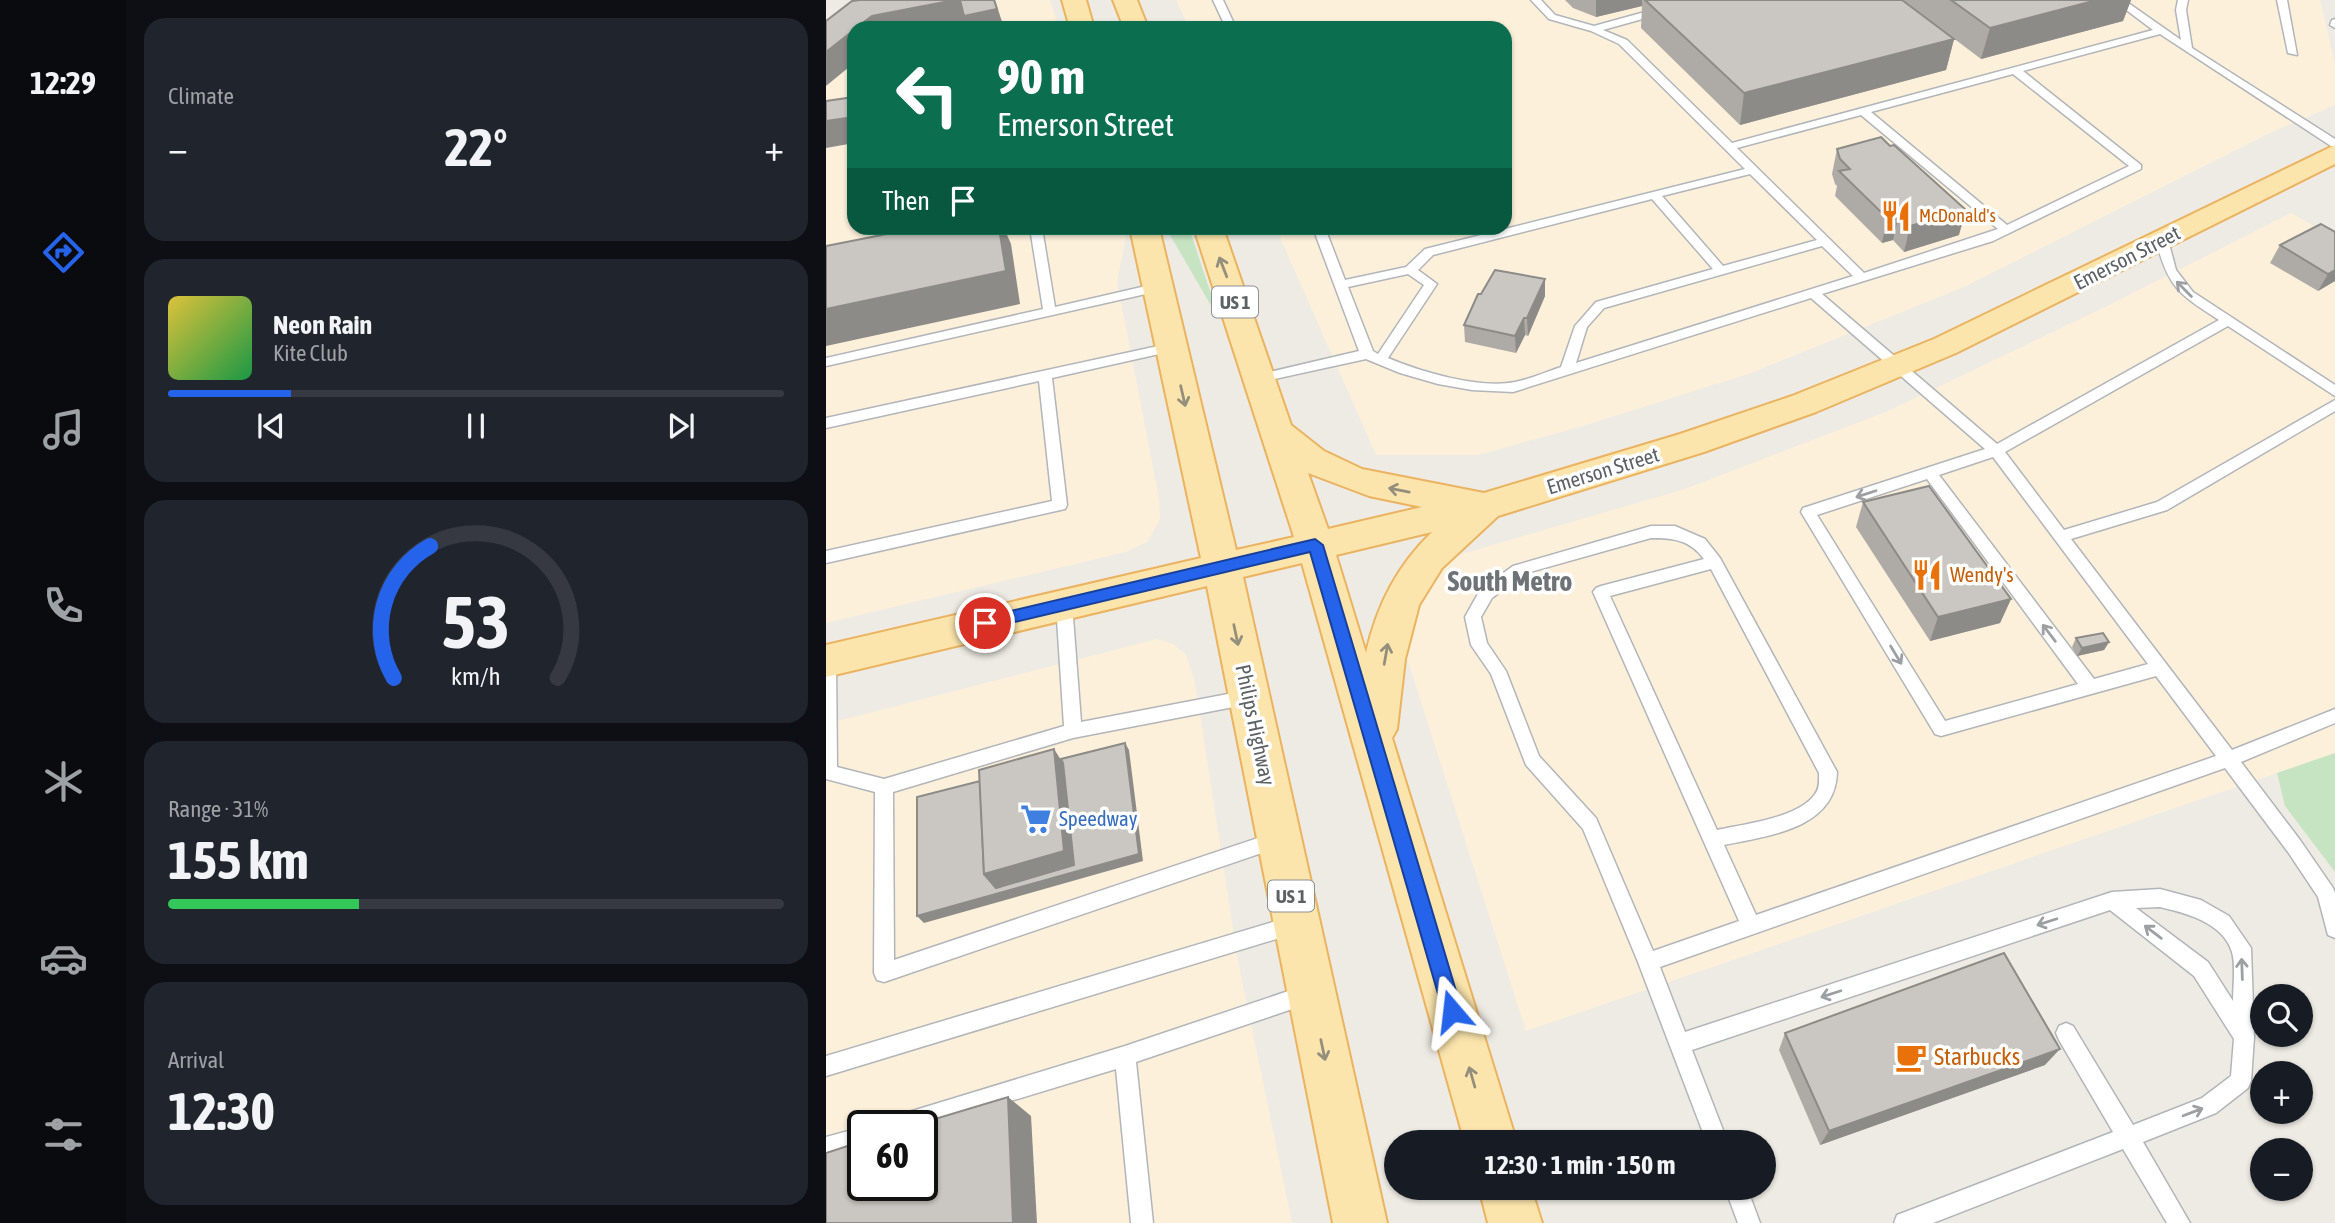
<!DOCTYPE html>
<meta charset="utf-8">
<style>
body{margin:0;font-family:"Asap Condensed",sans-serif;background:#20242c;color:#f1f3f6;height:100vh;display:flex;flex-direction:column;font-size:26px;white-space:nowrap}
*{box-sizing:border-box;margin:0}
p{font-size:23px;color:#9ea1a6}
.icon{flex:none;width:38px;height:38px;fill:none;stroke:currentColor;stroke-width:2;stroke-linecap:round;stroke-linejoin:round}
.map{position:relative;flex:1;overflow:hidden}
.sheet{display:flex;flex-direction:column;gap:18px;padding:18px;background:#0d0f14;width:700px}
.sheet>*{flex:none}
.top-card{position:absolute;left:21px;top:21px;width:665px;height:214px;border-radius:21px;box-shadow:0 2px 5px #0004;background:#0b6e4f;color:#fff;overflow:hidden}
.buttons{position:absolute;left:1424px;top:984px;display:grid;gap:14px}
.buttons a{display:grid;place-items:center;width:63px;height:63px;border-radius:50%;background:#171b24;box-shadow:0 2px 5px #0004;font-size:35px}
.speed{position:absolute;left:21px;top:1110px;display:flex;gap:14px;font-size:35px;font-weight:700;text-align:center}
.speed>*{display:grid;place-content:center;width:91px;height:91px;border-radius:50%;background:#171b24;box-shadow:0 2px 5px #0004;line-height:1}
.speed .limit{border:4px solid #111;border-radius:10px;background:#fff;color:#111}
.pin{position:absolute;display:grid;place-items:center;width:60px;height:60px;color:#fff;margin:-30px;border:4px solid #fff;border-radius:50%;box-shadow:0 2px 7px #0007}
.me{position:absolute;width:77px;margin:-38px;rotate:343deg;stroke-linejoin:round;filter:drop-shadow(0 0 5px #0008)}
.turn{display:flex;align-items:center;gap:24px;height:147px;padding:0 35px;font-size:32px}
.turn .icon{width:91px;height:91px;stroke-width:2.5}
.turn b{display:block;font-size:49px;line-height:60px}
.then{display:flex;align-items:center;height:66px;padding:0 35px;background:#0003;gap:14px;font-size:26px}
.big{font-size:52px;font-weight:700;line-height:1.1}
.sheet .card{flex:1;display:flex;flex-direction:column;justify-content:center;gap:10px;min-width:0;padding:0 24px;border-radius:21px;background:#20242c}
.sheet .dial{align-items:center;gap:0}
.dial svg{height:182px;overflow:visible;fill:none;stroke:#363941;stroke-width:7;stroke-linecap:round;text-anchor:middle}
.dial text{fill:#f1f3f6;stroke:none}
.song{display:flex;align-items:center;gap:21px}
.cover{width:84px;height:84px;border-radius:10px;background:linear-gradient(135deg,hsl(50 70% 55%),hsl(140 70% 35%))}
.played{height:7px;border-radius:4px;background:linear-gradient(90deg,#2563eb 20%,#363941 20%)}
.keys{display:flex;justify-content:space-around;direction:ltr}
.heat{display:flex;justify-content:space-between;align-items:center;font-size:38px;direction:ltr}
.charge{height:10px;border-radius:5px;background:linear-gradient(90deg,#34c759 31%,#363941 0)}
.trip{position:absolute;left:558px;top:1130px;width:392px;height:70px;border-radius:35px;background:#171b24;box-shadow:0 2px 5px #0004;font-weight:700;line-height:70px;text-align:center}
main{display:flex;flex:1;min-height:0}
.dock{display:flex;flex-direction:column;width:126px;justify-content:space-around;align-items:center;background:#090b0e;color:#9ea1a6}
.dock .icon{width:49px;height:49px}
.dock .on{color:#2563eb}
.dock b{font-size:32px;color:#f1f3f6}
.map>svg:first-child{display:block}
.commercial{fill:#fcf0db;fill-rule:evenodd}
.green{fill:#c6e4c2}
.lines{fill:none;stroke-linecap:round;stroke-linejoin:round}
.lane-casing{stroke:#b2b5b9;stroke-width:3}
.primary-casing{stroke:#ebb360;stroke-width:4}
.lane{fill:#fff;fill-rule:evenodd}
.primary{fill:#fbe5ac;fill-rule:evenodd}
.wall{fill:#aeaaa6}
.shaded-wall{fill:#8d8b87}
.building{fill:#cac6c1;stroke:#8d8b87;stroke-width:2}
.oneway{stroke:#948f7d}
.oneway2{stroke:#9da0a2}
.route{fill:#2563eb;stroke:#184099;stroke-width:2}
.labels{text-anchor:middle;stroke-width:7;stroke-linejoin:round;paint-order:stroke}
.far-food-label{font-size:18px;fill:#c56008;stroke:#fff;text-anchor:start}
.shield{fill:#fff;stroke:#8d9092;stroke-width:2}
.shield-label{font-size:19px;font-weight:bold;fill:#5c6164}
.street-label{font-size:21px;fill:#5c6164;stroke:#fff}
.food-label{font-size:21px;fill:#c56008;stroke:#fff;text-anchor:start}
.shop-label{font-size:21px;fill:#366cbe;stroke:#fff;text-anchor:start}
.near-food-label{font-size:24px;fill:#c56008;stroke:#fff;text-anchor:start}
.district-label{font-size:28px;font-weight:bold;fill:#6d7376;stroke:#fff}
</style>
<main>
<nav class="dock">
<b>12:29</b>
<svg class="icon on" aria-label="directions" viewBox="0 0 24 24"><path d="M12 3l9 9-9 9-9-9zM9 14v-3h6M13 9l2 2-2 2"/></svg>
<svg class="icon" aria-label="music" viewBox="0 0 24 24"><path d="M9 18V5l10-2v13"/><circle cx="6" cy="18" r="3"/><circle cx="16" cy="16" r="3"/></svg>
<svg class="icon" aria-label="phone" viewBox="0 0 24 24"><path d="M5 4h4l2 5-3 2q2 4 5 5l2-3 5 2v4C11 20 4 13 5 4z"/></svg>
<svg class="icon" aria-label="climate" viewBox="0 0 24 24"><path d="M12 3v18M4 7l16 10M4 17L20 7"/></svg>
<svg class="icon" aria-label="car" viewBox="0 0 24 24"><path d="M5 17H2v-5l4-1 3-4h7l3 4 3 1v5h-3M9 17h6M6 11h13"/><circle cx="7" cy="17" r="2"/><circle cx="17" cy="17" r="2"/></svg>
<svg class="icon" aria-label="filters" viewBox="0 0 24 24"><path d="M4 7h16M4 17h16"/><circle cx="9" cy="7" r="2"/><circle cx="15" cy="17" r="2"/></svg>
</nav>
<section class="sheet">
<div class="card"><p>Climate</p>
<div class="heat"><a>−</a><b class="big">22°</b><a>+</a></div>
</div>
<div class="card">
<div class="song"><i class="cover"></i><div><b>Neon Rain</b><p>Kite Club</p></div></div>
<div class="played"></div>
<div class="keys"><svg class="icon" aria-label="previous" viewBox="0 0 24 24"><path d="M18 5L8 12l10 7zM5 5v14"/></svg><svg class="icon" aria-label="pause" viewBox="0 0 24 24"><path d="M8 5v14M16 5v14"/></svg><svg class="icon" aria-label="next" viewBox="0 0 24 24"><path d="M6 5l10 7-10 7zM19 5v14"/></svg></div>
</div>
<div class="card dial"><svg viewBox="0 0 100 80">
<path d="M14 69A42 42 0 1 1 86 69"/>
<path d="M14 69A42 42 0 0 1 30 11" stroke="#2563eb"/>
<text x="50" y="56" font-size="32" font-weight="700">53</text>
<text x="50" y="72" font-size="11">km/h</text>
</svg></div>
<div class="card"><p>Range · 31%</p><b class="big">155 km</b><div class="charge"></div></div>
<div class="card"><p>Arrival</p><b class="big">12:30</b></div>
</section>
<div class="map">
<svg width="1509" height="1223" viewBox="0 0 1509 1223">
<rect width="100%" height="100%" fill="#eeebe4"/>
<!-- commercial -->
<g class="commercial">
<polygon points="59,0 224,0 233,28 28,28 28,228 297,228 300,237 291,281 333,499 334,520 321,542 300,552 0,623 0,46"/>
<polygon points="350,0 1494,0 1509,64 1509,105 1442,134 1138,287 925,373 757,426 652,455 550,455 450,228 679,228 679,28 363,28"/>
<polygon points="1465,213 1509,238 1509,753 700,1031 580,655 600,578 625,557 859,489 1062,411 1279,307"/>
<path d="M331,639l16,5 13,11 9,27 43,279 54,262h-466v-499zM37,1125h59v60h-59z"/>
</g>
<!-- green -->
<g class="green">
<polygon points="340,228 363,228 390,309 387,309"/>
<polygon points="1509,753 1509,872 1459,806 1451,773"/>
</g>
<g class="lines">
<defs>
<g id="lane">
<polygon points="387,0 397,0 410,28 400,28"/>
<path d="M705,0h10l14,15 39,11 76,-21 -1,-5h10l-1,9 -75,21 24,10 105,103 421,-113 -40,-30h11l57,40 -5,-30 2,-10h10l-2,10 6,38 143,91v8l-4,-1 -171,-112 -137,37 118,94v4l-148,72 -171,53 175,150 222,-124c-40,-26 -51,-32 -63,-80l6,-4 6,4 8,30 17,22 142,93v11l-107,-70 -223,126 59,78 93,-28 178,-102v11l-168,99 -96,29 161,211 103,-41v14l-94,39 59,78 33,48 2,5v45l-7,-3 -10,-38 -30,-45 -63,-84 -565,199 25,65 427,-140 48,-3 41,11 28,16 22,32 3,89 -3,44 -3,7 -32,25 -73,29 47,81h-23l-44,-74 -190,74h-39l3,-8 8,-3 208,-80 -54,-92 -3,-7 3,-7 7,-3 7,3 60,99 69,-27 29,-22 3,-37 -40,-63 -84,-66 -418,140 36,93h-21l-69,-181 -55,-133 -57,-64 -35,-91 -20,-29 -6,-28 15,-27 33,-24 138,-40h24l30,13 15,19 117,214c-1,57 -70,64 -113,73l32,70 460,-159 -60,-80 -215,60 -6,-2 -134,-222 2,-4 182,-59 -174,-151 -298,94 -41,-2 -34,-6 -38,-11 -34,-14 -105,23 -7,-4 7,-4 98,-23 -46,-123h12l20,52 61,-13 19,-18 320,-80 -126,-125 -28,-13 -42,-12zM1187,74l116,92 -122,59 -136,-113zM1035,115l137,114 -134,44 -127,-125zM924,174l67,66 -94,26 -61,-70zM826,199l61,70 -117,33 -21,24 -14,41c-15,5 -31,12 -46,15 -36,7 -94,-10 -127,-24l49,-74 -19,-14 15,-15zM996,246l31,30 -277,87 11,-36 17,-19zM582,274l16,11 -46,69 -5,-3 -25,-64zM1167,457l155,207 -54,15 -155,-204zM1101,479l151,205 -133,37 -128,-206zM825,538c23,0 39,2 53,21l-103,27 -5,2 -3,4 146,329 -86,30 -57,-133 -57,-62 -33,-85 -19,-28 -6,-26 11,-19 31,-24zM885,569l108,204c0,7 1,15 -4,21 -16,24 -71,30 -98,36l-107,-234zM1334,907c25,6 63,15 72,45 4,14 1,34 1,49l-25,-39 -72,-54z"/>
<polygon points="1451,0 1461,0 1471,55 1462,53"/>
<polygon points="1509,19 1509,28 1504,25 1506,20"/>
<polygon points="204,228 216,228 229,307 333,283 339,287 333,291 0,366 0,358 217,309"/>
<polygon points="346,343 353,347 351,350 226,378 241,505 239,509 0,563 0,551 226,501 213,381 0,428 0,418"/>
<polygon points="238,598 244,600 246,604 255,722 423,690 429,692 431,697 429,702 423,704 247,738 67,792 68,960 453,831 459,833 462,839 459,845 58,982 51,980 48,973 49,792 0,779 0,654 8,655 10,660 11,767 58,779 238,726 230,604 232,600"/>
<polygon points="470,915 477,918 479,924 477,930 470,933 0,1076 0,1056"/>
<polygon points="483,984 490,987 493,994 490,1001 310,1062 327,1223 305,1223 290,1069 96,1128 96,1125 63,1125 66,1118 73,1115 299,1046"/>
<polygon points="37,1127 37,1148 0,1159 0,1137"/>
<polygon points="899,1188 921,1188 934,1223 912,1223"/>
</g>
<g id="primary">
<polygon points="236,0 260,0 268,28 244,28"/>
<polygon points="287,0 311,0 322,28 298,28"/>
<path d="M1509,145v19l-379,189 -140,59 -112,40 -206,64 -56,52 -23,37 -14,54 -8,70 -5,9 125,405h-52l-163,-580 -59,14 144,646h-54l-126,-637 -381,91v-32l375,-87 -71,-330h29l77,322 58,-13 -100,-309h29l68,197 33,26 38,18 122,24 196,-59 112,-38 142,-57zM482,473l61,23 53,11 -94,22zM606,532c-35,34 -55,73 -66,121l-30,-98z"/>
<polygon points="653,1188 705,1188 716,1223 662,1223"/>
</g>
</defs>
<!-- lane casing -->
<use href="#lane" class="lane-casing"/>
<!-- primary casing -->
<use href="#primary" class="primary-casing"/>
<!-- lane -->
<use href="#lane" class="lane"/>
<!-- primary -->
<use href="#primary" class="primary"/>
</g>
<!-- wall -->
<g class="wall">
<polygon points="739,0 1076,0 1128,39 1120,70 914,125 815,28 816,6 770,17 747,8"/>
<polygon points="1077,0 1305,0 1297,21 1155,59"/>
<polygon points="1011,149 1133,235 1078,252 1067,240 1056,243 1009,196 1011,186 1009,184 1006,174"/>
<polygon points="1509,232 1509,281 1492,291 1444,263 1454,245"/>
<polygon points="719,296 702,336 699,335 690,353 639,342 638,325"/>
<polygon points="1037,502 1185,599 1174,623 1104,641 1030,527"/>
<polygon points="1250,638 1283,642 1278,650 1251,656 1246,647"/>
<polygon points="959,1033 1219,1065 994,1145 953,1050"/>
</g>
<!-- shaded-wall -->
<g class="shaded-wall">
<polygon points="129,0 169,0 178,28 143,28 141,23 117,28 30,28 46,16"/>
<polygon points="770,0 816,0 816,6 770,17"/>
<polygon points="1271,0 1305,0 1297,21 1155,59 1164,28"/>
<polygon points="28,30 28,63 0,86 0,52"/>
<polygon points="1128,39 1120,70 914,125 918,93"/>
<polygon points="28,117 28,143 0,148 0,121"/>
<polygon points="1140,210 1133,235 1078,252 1084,226"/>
<polygon points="1073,215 1067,240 1056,243 1061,218"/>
<polygon points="173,228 178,228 185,244 194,304 0,346 0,309"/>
<polygon points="1509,270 1509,281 1492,291 1502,274"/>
<polygon points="719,279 719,296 702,336 701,318"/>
<polygon points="698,318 699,335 690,353 689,336"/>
<polygon points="1185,599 1174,623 1104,641 1112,617"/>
<polygon points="1283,642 1278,650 1251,656 1256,648"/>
<polygon points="299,743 303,750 317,861 98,923 91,916 158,874 228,749 242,771"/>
<polygon points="1234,1049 1219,1065 994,1145 1003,1131"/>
<polygon points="182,1097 205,1116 211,1223 187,1223"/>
</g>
<!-- building -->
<g class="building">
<polygon points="34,0 129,0 46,16 30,28 28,28 28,30 0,52 0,21 26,1"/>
<polygon points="134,0 168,0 171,9 138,16"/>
<polygon points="819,0 1076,0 1128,39 918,93"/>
<polygon points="1125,0 1271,0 1164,28"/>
<polygon points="28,97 28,117 0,121 0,101"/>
<polygon points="1055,137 1064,146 1068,145 1140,210 1084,226 1073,215 1061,218 1013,171 1024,169 1014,159 1011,149"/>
<polygon points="1495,224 1509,232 1509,270 1502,274 1454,245"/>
<polygon points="91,228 173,228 180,271 0,309 0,246"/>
<polygon points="669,270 719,279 701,318 698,318 689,336 638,325 652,294 655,294"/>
<polygon points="1103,486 1185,599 1112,617 1037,502"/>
<polygon points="1277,633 1283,642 1256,648 1250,638"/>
<polygon points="299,743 313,854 91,916 91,797 154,781 158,874 170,888 248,865 237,763 235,759"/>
<polygon points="228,749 238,851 158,874 153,770"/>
<polygon points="1178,953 1234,1049 1003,1131 959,1033"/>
<polygon points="182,1097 187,1223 0,1223 0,1153 37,1141 37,1185 96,1185 96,1125 89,1125"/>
</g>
<!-- one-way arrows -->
<defs><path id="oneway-shaft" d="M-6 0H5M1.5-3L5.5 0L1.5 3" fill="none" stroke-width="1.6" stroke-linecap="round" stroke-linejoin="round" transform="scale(1.75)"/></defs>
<g class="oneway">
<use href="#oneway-shaft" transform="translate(397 267) rotate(-111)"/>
<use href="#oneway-shaft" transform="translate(357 396) rotate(77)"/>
<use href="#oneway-shaft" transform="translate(573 490) rotate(-169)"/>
<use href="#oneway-shaft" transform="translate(410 635) rotate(78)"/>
<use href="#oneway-shaft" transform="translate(560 654) rotate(-80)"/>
<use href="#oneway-shaft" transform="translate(497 1050) rotate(78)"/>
<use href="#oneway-shaft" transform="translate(646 1077) rotate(-106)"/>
</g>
<g class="oneway2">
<use href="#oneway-shaft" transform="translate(1358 289) rotate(-135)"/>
<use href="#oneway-shaft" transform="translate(1040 494) rotate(162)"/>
<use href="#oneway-shaft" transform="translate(1223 633) rotate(-127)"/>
<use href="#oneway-shaft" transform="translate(1070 655) rotate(59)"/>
<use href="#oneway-shaft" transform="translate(1221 922) rotate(162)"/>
<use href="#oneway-shaft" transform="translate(1327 932) rotate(-143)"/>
<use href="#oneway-shaft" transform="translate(1416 969) rotate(-92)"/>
<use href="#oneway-shaft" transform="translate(1005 994) rotate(162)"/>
<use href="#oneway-shaft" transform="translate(1367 1112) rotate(-21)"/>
</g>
<!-- route -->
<polygon class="route" points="489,539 497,545 636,1011 634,1018 626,1021 619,1018 617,1011 484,552 159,629 151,623 159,617"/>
<!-- icons -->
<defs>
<symbol id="restaurant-bare" viewBox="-9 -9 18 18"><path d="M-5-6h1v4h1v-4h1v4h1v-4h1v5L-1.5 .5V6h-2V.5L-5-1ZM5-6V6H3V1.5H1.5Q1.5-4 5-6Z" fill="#e8710a" stroke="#fff" stroke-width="2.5" paint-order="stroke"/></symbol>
<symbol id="supermarket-bare" viewBox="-9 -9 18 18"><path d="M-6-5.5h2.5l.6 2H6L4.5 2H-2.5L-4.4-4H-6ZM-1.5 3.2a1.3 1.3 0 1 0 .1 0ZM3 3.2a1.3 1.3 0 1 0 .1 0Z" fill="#3f7fe0" stroke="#fff" stroke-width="2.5" paint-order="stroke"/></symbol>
<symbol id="cafe-bare" viewBox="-9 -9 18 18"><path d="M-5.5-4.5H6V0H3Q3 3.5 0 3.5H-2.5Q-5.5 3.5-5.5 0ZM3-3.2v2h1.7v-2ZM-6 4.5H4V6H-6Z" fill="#e8710a" stroke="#fff" stroke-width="2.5" paint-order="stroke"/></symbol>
</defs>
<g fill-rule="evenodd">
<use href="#restaurant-bare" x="1048" y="194" width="44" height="44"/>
<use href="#restaurant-bare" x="1079" y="553" width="44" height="44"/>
<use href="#supermarket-bare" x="188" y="797" width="44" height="44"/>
<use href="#cafe-bare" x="1063" y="1035" width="44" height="44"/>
</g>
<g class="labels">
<!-- far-food labels -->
<g class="far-food-label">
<text x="1093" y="222">McDonald's</text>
</g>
<!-- shield labels -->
<g class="shield">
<rect x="386" y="286.5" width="46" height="31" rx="5"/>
<rect x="442" y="880.5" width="46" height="31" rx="5"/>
</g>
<g class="shield-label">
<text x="409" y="309">US 1</text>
<text x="465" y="903">US 1</text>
</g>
<!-- street labels -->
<g class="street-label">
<text transform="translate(1301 258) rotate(-27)" y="7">Emerson Street</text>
<text transform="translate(777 471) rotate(-17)" y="7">Emerson Street</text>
<text transform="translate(429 725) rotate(78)" y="7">Philips Highway</text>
</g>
<!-- food labels -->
<g class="food-label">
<text x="1124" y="582">Wendy's</text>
</g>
<!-- shop labels -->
<g class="shop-label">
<text x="233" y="826">Speedway</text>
</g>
<!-- near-food labels -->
<g class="near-food-label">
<text x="1108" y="1065">Starbucks</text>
</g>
<!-- district labels -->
<g class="district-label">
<text x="684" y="591">South Metro</text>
</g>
</g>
</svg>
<div class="buttons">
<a><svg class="icon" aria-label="search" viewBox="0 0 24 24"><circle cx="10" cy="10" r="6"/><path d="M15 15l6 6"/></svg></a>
<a>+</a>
<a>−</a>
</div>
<div class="speed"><div class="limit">60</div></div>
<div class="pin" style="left:159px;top:623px;background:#d93025"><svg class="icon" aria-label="arrive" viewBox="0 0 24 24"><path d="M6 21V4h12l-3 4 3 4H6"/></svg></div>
<svg class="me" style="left:626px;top:1011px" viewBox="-20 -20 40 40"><path d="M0-17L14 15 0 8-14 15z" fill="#2563eb" stroke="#fff" stroke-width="4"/></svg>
<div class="trip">12:30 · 1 min · 150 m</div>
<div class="top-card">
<div class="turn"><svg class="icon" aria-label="left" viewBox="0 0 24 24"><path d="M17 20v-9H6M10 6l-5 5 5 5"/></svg><div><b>90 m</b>Emerson Street</div></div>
<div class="then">Then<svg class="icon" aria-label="arrive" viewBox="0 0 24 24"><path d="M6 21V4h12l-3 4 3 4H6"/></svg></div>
</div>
</div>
</main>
